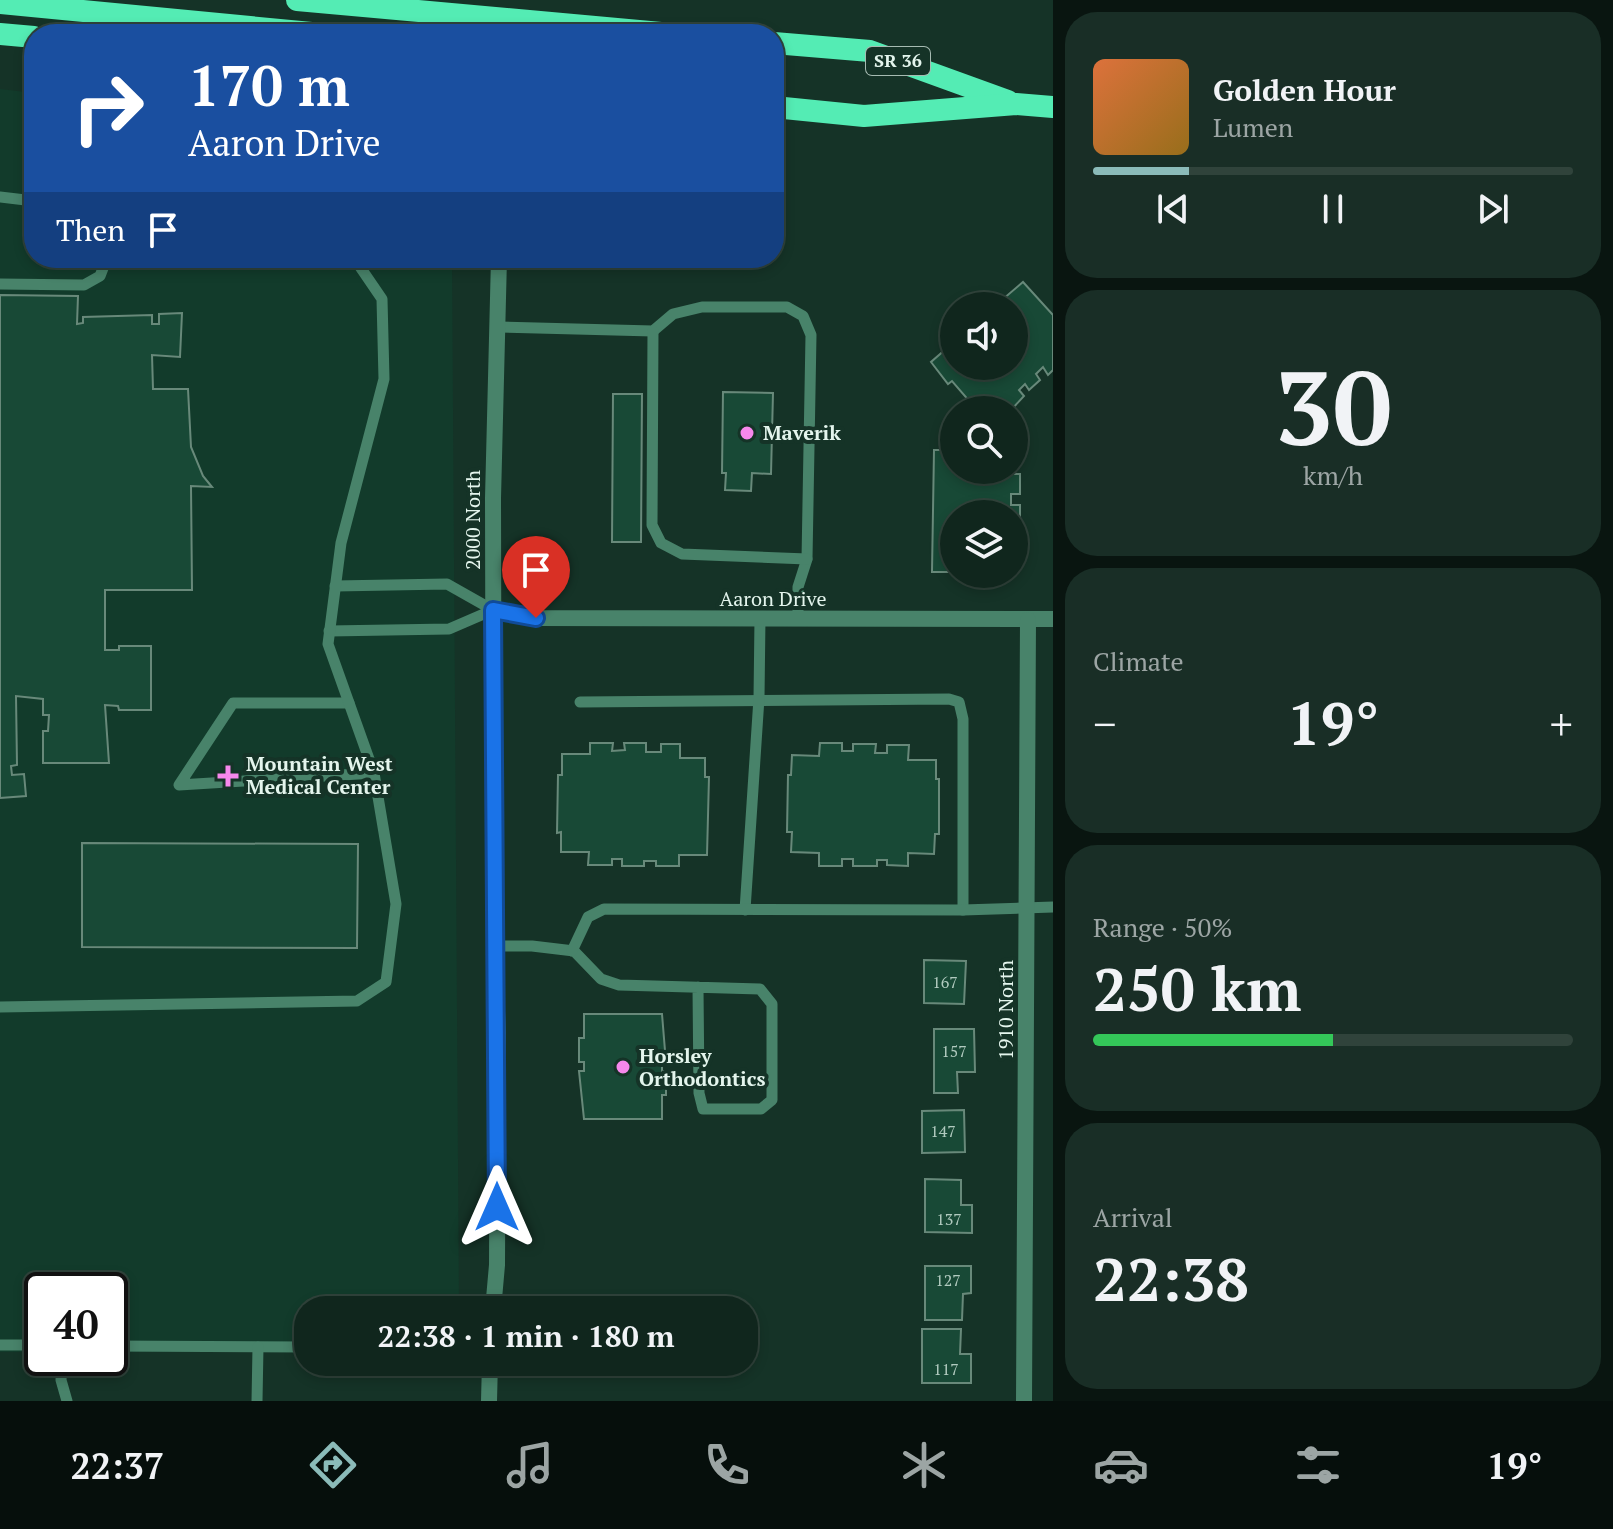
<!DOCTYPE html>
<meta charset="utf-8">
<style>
body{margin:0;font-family:"PT Serif",serif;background:#192e26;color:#f1f3f6;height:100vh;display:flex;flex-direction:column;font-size:30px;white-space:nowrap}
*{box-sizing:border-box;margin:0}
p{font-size:26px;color:#9ca5a4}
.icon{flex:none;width:44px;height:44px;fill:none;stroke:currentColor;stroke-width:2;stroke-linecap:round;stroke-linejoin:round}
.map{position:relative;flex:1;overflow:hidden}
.panel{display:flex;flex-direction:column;gap:12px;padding:12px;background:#091510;width:560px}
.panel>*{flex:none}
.top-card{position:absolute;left:24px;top:24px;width:760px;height:244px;border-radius:32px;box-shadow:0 4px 12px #0003,0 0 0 2px #30433b;background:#1a4fa0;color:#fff;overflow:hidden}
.tools{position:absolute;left:940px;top:292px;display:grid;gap:16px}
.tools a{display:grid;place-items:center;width:88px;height:88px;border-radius:50%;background:#10261d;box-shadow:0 4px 12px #0003,0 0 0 2px #30433b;font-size:40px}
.speed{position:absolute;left:24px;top:1272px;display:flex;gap:16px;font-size:40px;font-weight:700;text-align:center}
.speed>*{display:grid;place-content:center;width:104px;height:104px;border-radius:50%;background:#10261d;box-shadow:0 4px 12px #0003,0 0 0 2px #30433b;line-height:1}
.speed .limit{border:4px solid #111;border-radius:12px;background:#fff;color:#111}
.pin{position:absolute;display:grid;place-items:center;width:68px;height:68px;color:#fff;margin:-82px -34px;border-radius:50% 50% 50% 0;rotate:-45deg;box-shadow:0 0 8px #0007}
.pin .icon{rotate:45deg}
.me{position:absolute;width:88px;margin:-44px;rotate:0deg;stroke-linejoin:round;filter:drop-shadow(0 0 6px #0008)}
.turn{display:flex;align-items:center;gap:28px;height:168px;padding:0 32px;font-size:36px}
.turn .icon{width:104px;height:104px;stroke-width:2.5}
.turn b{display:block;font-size:56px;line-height:68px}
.then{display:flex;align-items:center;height:76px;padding:0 32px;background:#0003;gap:16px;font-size:30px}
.big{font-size:60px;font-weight:700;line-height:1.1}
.panel .widget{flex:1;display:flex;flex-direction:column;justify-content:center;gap:12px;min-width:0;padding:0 28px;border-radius:32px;background:#192e26}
.panel .dial{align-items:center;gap:0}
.dial b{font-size:104px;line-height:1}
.song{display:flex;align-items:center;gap:24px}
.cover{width:96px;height:96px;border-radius:12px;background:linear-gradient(135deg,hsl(20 70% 55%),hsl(40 70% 35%))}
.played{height:8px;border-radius:4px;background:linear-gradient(90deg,#8bbbb9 20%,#30433b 20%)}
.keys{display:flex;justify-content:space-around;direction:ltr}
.heat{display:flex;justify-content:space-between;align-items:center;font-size:44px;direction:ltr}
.charge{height:12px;border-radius:6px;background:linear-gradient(90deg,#34c759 50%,#30433b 0)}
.trip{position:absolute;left:294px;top:1296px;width:464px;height:80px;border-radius:32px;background:#10261d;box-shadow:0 4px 12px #0003,0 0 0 2px #30433b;font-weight:700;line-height:80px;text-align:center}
.menu{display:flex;height:128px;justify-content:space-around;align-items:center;background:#060f0c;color:#9ca5a4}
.menu .icon{width:56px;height:56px}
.menu .current{color:#8bbbb9}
.menu b{font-size:36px;color:#f1f3f6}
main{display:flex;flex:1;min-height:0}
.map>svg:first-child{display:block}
.built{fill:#123b2b}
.building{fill:#184936;stroke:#68897a;stroke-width:2}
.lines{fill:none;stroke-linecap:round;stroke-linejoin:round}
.service{stroke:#48836a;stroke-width:11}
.minor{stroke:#48836a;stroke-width:16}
.tertiary{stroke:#48836a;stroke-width:16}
.trunk{stroke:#54ecb4;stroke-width:22}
.route-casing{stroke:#114b97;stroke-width:20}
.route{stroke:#1a73e8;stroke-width:14}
.poi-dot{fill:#f688ec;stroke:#153327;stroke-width:3}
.labels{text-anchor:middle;stroke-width:8;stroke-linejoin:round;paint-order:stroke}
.number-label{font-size:16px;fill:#b1cabf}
.shield{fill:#153327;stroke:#a6bbb2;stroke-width:2}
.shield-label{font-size:18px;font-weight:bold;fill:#e4f5ed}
.poi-label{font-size:20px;font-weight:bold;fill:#e4f5ed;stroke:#153327;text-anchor:start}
.street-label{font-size:20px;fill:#e4f5ed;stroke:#153327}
</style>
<main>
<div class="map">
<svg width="1053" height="1401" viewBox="0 0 1053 1401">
<rect width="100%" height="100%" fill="#153327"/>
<!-- built -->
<polygon class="built" points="0,89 34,93 34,258 452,258 459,1310 308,1310 308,1350 110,1352 110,1290 42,1290 42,1352 0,1352"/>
<!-- building -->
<g class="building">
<polygon points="1023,282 1053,315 1053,370 1048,375 1043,367 1036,374 1040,380 1029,390 1025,384 1019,390 1024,396 1011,410 977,410 952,381 948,384 931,362 954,342 954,366 1014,366 1014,306 995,306"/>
<polygon points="0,295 78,296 77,324 83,323 83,317 152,315 152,324 159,324 159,314 182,313 180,357 152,355 153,389 188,389 191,447 203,476 212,487 191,486 192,590 105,590 105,650 119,650 119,646 151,646 151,710 119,710 118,706 105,705 109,763 43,763 43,731 48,731 49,715 43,715 43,699 16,696 17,765 11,766 12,775 24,774 26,796 0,798"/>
<polygon points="723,392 773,393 771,474 752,473 751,491 725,490 726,473 722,473"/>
<polygon points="613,394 642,394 641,542 612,542"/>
<polygon points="934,450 954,450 954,470 1014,470 1016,451 1015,474 1020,474 1020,494 1011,494 1011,505 1020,505 1020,516 954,514 954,572 932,572"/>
<polygon points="1014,526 1021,526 1020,548 1014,547"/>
<polygon points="590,743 613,743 612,751 625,750 624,743 646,743 646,752 661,752 661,744 680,744 680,758 705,758 705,777 709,777 707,855 679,855 679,866 656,866 656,861 644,861 644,866 622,866 622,859 612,859 612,865 588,865 589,852 561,852 561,832 557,833 558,775 562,775 562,754 590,754"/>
<polygon points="820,743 842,743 842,751 853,751 853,744 876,744 875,753 887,753 887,745 909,745 908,760 936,760 936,779 939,779 939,834 935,834 934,854 908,853 908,866 887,865 887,860 877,860 877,866 853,866 853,859 842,859 842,866 819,866 819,853 791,852 792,832 787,832 788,775 791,775 792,755 819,756"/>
<polygon points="82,843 358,844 357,948 82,947"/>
<polygon points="924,960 966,961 964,1004 924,1003"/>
<polygon points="584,1014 662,1014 666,1063 662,1062 662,1071 666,1071 666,1095 662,1095 662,1119 584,1119 579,1071 584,1071 584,1062 579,1062 579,1038 584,1038"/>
<polygon points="934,1029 974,1029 975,1072 957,1072 958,1093 934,1093"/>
<polygon points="964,1110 965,1152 922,1153 922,1111"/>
<polygon points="925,1179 961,1180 961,1205 972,1205 972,1233 925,1232"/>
<polygon points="925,1266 971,1266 971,1293 963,1294 962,1320 925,1320"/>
<polygon points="922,1329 961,1329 960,1354 971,1354 971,1383 922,1383"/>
</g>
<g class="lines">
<!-- service -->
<g class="service">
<polyline points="0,197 34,201"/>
<polyline points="0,284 84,285 100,276 107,258"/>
<polyline points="498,327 653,331 673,314 702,307 787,307 803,316 811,335 807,559 798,587 798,619"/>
<polyline points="653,331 652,525 661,543 682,554 807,559"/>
<polyline points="335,586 447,584 493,610"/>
<polyline points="329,631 449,629 493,610"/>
<polyline points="580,702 949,699 959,702 963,719 963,910"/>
<polyline points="349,703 233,703 179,785 374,773"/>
<polyline points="745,910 759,698 760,618"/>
<polyline points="494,946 532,946 574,951 601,979 619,985 760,989 772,1004 772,1100 761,1109 703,1109 699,1093 698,987"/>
<polyline points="572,951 588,917 604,909 963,910 1053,907"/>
<polyline points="0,1007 357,1001 386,982 396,904 374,773 328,644 341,543 384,379 382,299 354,258"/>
<polyline points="0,1345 42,1345"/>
<polyline points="110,1346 308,1347"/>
<polyline points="62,1358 61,1380 67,1401"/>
<polyline points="257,1401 258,1347"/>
</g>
<!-- minor -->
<g class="minor">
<polyline points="493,610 536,618 1053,619"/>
<polyline points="1024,1401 1028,620"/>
</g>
<!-- tertiary -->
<g class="tertiary">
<polyline points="493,1310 497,1265 498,1033 494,946 493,498 499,258"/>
<polyline points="489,1401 490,1362"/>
</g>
<!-- trunk -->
<g class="trunk">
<polyline points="297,0 672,34"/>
<polyline points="0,3 322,34"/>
<polyline points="0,34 34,37"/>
<polyline points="774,43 870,51 1008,101"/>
<polyline points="774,107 864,116 1016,104 1053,107"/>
</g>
</g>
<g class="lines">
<defs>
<polyline id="route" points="497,1207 493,610 536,618"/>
</defs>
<!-- route casing -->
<use href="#route" class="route-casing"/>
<!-- route -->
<use href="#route" class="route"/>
</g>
<!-- markers -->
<g class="poi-dot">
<circle cx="747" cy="433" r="8"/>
<path d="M224 764h8v8h8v8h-8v8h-8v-8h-8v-8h8z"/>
<circle cx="623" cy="1067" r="8"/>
</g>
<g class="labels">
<!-- number labels -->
<g class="number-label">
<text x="945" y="988">167</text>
<text x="954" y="1057">157</text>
<text x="943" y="1137">147</text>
<text x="949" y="1225">137</text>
<text x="948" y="1286">127</text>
<text x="946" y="1375">117</text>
</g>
<!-- shield labels -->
<rect class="shield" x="866" y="47" width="64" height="28" rx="6"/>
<g class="shield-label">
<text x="898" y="67">SR 36</text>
</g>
<!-- poi labels -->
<g class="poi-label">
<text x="763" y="440">Maverik</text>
<text x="246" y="771">Mountain West<tspan x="246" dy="23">Medical Center</tspan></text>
<text x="639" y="1063">Horsley<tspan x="639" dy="23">Orthodontics</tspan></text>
</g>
<!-- street labels -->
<g class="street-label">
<text transform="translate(473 520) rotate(-90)" y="7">2000 North</text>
<text x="773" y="606">Aaron Drive</text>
<text transform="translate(1006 1010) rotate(-90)" y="7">1910 North</text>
</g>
</g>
</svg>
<div class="tools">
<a><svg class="icon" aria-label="sound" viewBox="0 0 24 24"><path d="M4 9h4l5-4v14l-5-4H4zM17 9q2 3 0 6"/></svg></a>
<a><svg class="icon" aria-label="search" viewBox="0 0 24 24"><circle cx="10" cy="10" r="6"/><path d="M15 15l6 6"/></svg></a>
<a><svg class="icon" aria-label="layers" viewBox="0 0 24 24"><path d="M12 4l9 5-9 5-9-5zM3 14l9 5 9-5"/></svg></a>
</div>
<div class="speed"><div class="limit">40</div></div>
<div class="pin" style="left:536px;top:618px;background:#d93025"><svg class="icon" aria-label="arrive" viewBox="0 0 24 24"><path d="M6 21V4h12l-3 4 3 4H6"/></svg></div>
<svg class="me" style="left:497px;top:1207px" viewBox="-20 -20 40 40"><path d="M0-17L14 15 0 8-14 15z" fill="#1a73e8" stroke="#fff" stroke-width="4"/></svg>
<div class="trip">22:38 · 1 min · 180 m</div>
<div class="top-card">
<div class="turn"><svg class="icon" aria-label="right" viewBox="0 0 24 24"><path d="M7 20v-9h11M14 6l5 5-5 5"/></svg><div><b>170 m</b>Aaron Drive</div></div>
<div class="then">Then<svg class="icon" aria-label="arrive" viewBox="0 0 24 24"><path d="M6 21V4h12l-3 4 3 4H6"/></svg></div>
</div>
</div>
<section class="panel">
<div class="widget">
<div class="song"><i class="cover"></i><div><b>Golden Hour</b><p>Lumen</p></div></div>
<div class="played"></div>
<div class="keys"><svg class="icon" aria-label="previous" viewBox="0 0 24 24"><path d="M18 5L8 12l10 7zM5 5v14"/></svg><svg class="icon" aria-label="pause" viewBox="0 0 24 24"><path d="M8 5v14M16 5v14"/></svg><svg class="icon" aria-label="next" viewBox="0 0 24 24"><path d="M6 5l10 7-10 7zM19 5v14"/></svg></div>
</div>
<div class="widget dial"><b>30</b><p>km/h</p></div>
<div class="widget"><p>Climate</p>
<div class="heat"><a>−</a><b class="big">19°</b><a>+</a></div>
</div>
<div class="widget"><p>Range · 50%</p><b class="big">250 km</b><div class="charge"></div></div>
<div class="widget"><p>Arrival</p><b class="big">22:38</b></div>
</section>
</main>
<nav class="menu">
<b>22:37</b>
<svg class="icon current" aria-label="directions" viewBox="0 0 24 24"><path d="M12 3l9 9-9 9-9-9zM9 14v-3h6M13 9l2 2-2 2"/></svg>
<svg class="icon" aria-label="music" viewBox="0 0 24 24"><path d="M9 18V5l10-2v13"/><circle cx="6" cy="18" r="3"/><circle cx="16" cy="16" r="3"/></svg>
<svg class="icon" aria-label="phone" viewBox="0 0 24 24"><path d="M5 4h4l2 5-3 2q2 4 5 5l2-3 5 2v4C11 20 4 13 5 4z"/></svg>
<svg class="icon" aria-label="climate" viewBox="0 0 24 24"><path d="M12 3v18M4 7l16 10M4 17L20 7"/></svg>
<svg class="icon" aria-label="car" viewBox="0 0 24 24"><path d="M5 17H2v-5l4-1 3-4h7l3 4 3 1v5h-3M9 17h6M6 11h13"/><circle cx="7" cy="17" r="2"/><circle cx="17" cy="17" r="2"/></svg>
<svg class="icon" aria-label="filters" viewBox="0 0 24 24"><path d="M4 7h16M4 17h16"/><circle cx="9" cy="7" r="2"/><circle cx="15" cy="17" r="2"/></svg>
<b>19°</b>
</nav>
